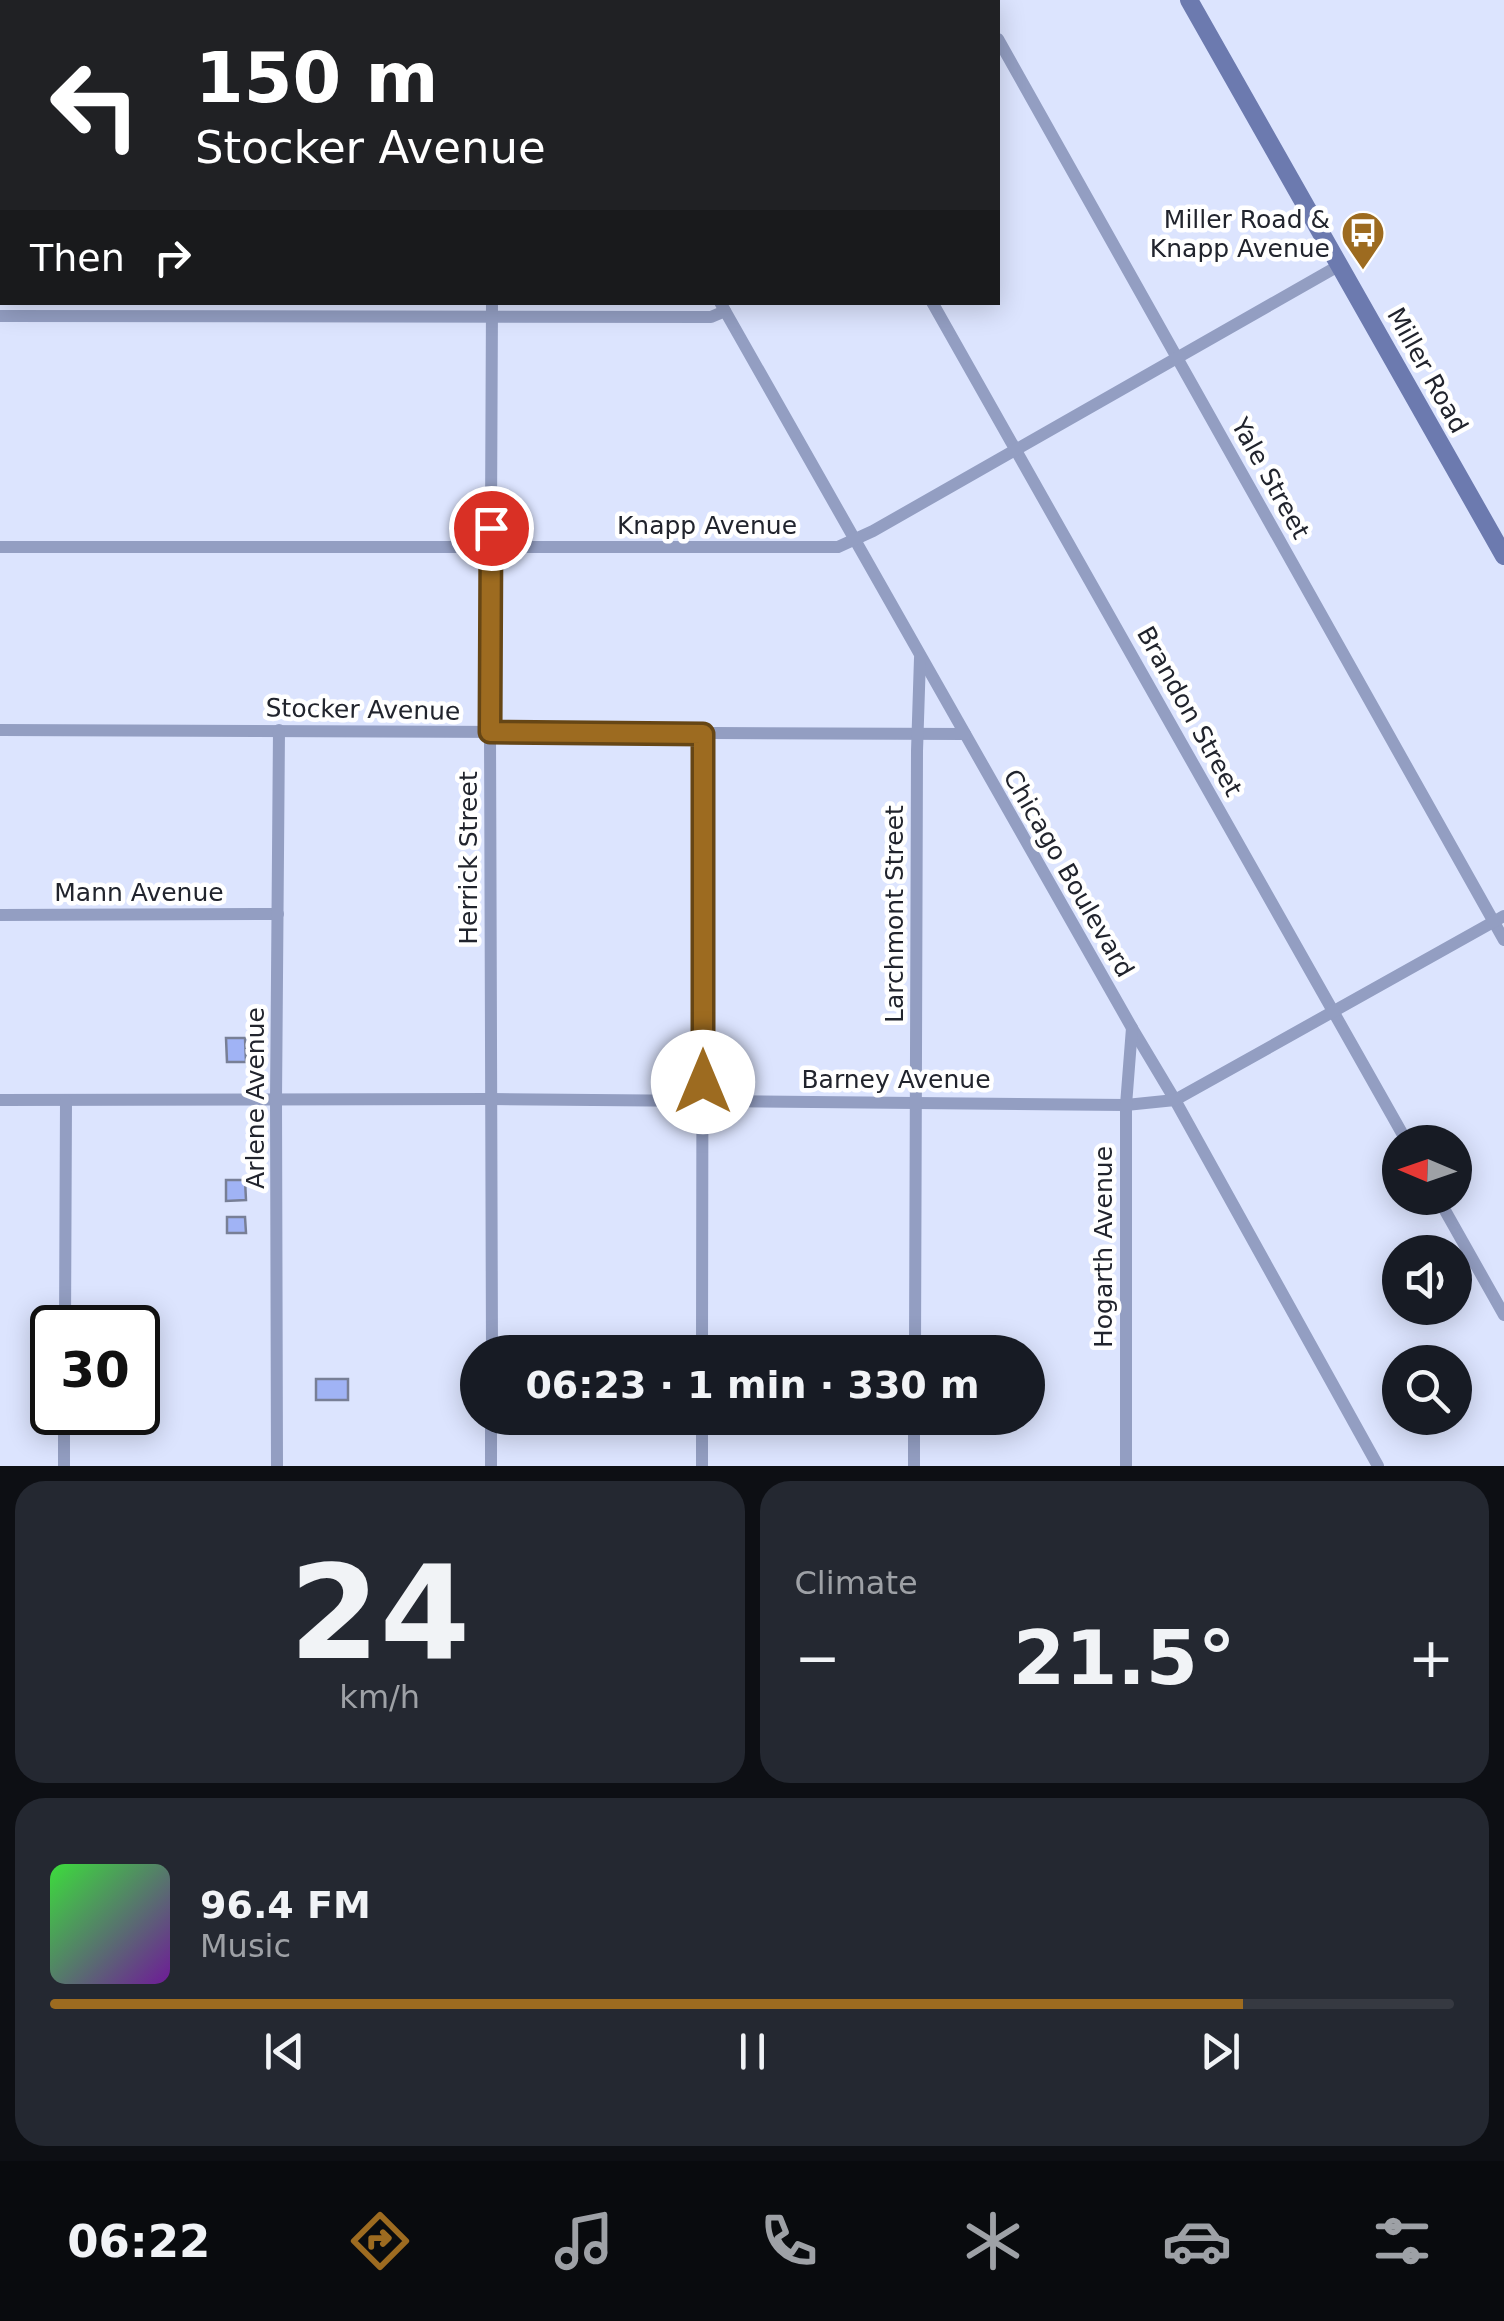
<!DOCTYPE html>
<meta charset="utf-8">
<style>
body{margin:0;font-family:"DejaVu Sans",sans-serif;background:#242831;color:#f1f3f6;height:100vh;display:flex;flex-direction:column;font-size:38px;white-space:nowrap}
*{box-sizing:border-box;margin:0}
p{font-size:32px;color:#9ea1a6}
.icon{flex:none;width:55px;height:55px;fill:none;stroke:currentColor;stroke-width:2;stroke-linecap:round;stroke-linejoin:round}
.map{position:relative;height:1466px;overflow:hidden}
.details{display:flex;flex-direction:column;gap:15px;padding:15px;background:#0d0f14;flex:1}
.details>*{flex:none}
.banner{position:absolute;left:0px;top:0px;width:1000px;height:305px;box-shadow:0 5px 25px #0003;background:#202124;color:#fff;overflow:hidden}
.needle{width:65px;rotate:272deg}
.tools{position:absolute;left:1382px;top:1125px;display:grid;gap:20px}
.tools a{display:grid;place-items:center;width:90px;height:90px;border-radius:50%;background:#171b24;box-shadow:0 5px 25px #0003;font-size:50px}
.speed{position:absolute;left:30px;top:1305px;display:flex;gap:20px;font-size:50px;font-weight:700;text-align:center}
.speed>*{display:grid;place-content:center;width:130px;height:130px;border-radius:50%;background:#171b24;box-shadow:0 5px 25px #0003;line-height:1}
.speed .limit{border:5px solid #111;border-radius:15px;background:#fff;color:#111}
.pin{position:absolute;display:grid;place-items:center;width:85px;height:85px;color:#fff;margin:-42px;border:5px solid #fff;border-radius:50%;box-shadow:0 2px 10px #0007}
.me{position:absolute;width:110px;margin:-55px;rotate:0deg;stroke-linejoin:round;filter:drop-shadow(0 0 8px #0008)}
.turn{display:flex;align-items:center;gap:35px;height:210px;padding:0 30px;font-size:45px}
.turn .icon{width:130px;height:130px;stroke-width:2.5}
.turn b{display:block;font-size:70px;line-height:85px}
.then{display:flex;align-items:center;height:95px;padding:0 30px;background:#0003;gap:20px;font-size:38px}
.big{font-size:75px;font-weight:700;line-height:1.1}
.details .card{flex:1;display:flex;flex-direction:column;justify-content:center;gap:15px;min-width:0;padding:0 35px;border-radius:30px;background:#242831}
.details .dial{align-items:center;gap:0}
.dial b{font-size:130px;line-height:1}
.song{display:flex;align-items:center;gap:30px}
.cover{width:120px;height:120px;border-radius:15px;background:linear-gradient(135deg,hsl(120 70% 55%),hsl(280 70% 35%))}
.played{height:10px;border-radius:5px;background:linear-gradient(90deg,#9d6b20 85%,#363941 85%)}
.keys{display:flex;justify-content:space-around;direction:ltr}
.heat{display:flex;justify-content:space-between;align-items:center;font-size:55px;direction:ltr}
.details .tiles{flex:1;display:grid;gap:15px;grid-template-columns:1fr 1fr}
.card:last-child{grid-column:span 2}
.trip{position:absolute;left:460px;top:1335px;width:585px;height:100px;border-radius:50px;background:#171b24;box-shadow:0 5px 25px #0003;font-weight:700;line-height:100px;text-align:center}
.tabs{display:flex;height:160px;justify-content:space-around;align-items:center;background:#090b0e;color:#9ea1a6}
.tabs .icon{width:70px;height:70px}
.tabs .selected{color:#9d6b20}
.tabs b{font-size:45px;color:#f1f3f6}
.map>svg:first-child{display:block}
.building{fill:#a0b3f5;stroke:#787f96;stroke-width:2.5}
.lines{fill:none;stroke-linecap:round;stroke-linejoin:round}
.street{stroke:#939ec2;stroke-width:12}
.secondary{stroke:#6c7aaf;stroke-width:18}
.route-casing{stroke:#664615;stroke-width:25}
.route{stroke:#9d6b20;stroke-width:18}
.labels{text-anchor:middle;stroke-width:9;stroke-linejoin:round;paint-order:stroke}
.poi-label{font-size:25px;fill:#21242d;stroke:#fff;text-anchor:end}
.street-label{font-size:25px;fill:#21242d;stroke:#fff}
</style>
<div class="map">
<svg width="1504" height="1466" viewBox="0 0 1504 1466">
<rect width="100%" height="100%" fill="#dce4fe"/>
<!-- building -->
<g class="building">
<polygon points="226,1038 245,1038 246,1062 227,1062"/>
<polygon points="226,1180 245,1180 246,1200 226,1201"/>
<polygon points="227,1217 245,1217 246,1233 227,1233"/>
<rect x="316" y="1379" width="32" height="21"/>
</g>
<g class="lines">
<!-- street -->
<g class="street">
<polyline points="550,0 551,2"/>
<polyline points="761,0 762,2"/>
<polyline points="975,0 976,2"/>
<polyline points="492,2 492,0"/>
<polyline points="780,2 784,0"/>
<polyline points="998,39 1504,940"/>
<polyline points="0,86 2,86"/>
<polyline points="720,302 1132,1028 1175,1100 1378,1466"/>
<polyline points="932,302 1407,1142"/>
<polyline points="0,316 711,317 725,311"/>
<polyline points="0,547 838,547 873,531 1340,265"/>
<polyline points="0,730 965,734"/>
<polyline points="0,915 278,914"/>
<polyline points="0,1100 492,1099 1126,1105 1175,1100 1504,916"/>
<polyline points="1438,1198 1504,1315"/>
<polyline points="65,1328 66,1101"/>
<polyline points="492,1352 490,732 492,302"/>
<polyline points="702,1352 703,734"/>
<polyline points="915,1352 917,751 920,658"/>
<polyline points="64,1466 64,1412"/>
<polyline points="277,1466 276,1100 279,730"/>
<polyline points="491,1466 491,1418"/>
<polyline points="702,1466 702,1418"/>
<polyline points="914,1466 914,1418"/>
<polyline points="1126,1466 1126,1105 1132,1028"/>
</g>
<!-- secondary -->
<polyline class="secondary" points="1189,0 1504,556"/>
</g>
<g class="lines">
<defs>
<polyline id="route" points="491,528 490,732 703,734 703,1082"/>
</defs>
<!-- route casing -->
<use href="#route" class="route-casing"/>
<!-- route -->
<use href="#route" class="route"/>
</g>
<!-- icons -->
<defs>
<symbol id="bus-pin" viewBox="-11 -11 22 30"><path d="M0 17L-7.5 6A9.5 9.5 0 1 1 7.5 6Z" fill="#9d6b20" stroke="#fff"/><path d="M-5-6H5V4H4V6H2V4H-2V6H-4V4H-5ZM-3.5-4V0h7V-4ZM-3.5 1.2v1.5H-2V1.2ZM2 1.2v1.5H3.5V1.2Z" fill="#fff"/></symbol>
</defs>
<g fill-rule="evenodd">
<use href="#bus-pin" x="1338" y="208" width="50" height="68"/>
</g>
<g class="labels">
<!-- poi labels -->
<g class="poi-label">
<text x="1330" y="228">Miller Road &amp;<tspan x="1330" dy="29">Knapp Avenue</tspan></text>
</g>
<!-- street labels -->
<g class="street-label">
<text transform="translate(1428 370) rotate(61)" y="9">Miller Road</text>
<text transform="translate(1271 478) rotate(61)" y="9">Yale Street</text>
<text x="707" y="534">Knapp Avenue</text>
<text transform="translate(363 709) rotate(1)" y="9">Stocker Avenue</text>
<text transform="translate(1190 711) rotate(61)" y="9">Brandon Street</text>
<text transform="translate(468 858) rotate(-90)" y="9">Herrick Street</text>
<text transform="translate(1069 873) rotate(60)" y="9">Chicago Boulevard</text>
<text x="139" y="901">Mann Avenue</text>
<text transform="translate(894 914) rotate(-90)" y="9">Larchmont Street</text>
<text x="896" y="1088">Barney Avenue</text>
<text transform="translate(255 1098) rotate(-90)" y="9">Arlene Avenue</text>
<text transform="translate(1103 1247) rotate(-90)" y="9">Hogarth Avenue</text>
</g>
</g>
</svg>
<div class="tools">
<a><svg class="needle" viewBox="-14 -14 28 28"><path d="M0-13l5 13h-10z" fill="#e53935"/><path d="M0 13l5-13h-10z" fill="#9ea1a6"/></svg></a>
<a><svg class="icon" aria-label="sound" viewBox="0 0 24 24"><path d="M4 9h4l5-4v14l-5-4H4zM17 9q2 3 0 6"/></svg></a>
<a><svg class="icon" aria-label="search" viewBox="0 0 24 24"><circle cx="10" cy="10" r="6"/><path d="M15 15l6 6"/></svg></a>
</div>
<div class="speed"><div class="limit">30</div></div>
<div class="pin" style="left:491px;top:528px;background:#d93025"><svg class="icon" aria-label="arrive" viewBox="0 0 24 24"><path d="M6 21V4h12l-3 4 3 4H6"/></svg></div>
<svg class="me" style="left:703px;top:1082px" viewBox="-20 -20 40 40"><circle r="19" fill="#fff"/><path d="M0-13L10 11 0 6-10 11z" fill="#9d6b20"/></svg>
<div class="trip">06:23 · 1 min · 330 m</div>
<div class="banner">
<div class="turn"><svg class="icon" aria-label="left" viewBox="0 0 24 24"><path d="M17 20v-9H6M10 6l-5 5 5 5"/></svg><div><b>150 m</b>Stocker Avenue</div></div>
<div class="then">Then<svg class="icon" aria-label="right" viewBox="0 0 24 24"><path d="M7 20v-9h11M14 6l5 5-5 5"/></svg></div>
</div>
</div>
<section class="details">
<div class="tiles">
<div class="card dial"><b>24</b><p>km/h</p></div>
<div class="card"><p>Climate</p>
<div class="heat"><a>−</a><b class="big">21.5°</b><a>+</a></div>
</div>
<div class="card">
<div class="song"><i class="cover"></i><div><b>96.4 FM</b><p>Music</p></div></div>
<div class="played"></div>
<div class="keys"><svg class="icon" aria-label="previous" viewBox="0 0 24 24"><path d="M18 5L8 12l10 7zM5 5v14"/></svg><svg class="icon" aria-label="pause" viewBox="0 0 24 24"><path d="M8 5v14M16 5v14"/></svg><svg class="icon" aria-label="next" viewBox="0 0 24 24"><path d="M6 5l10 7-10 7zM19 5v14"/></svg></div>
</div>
</div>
</section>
<nav class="tabs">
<b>06:22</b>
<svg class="icon selected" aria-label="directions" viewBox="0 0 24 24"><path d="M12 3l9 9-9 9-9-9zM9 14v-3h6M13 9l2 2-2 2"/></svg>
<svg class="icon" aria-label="music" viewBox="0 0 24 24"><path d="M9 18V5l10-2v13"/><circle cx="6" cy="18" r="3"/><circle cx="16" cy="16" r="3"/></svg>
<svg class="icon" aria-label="phone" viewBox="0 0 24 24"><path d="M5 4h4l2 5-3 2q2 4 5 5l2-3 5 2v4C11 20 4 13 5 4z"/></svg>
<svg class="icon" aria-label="climate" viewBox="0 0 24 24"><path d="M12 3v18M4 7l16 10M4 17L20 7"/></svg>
<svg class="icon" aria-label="car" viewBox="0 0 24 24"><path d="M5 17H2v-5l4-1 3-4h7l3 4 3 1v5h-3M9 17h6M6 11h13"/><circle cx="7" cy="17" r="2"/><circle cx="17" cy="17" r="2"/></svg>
<svg class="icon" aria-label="filters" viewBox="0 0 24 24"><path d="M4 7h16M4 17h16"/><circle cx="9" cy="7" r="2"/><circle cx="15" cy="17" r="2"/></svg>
</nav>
